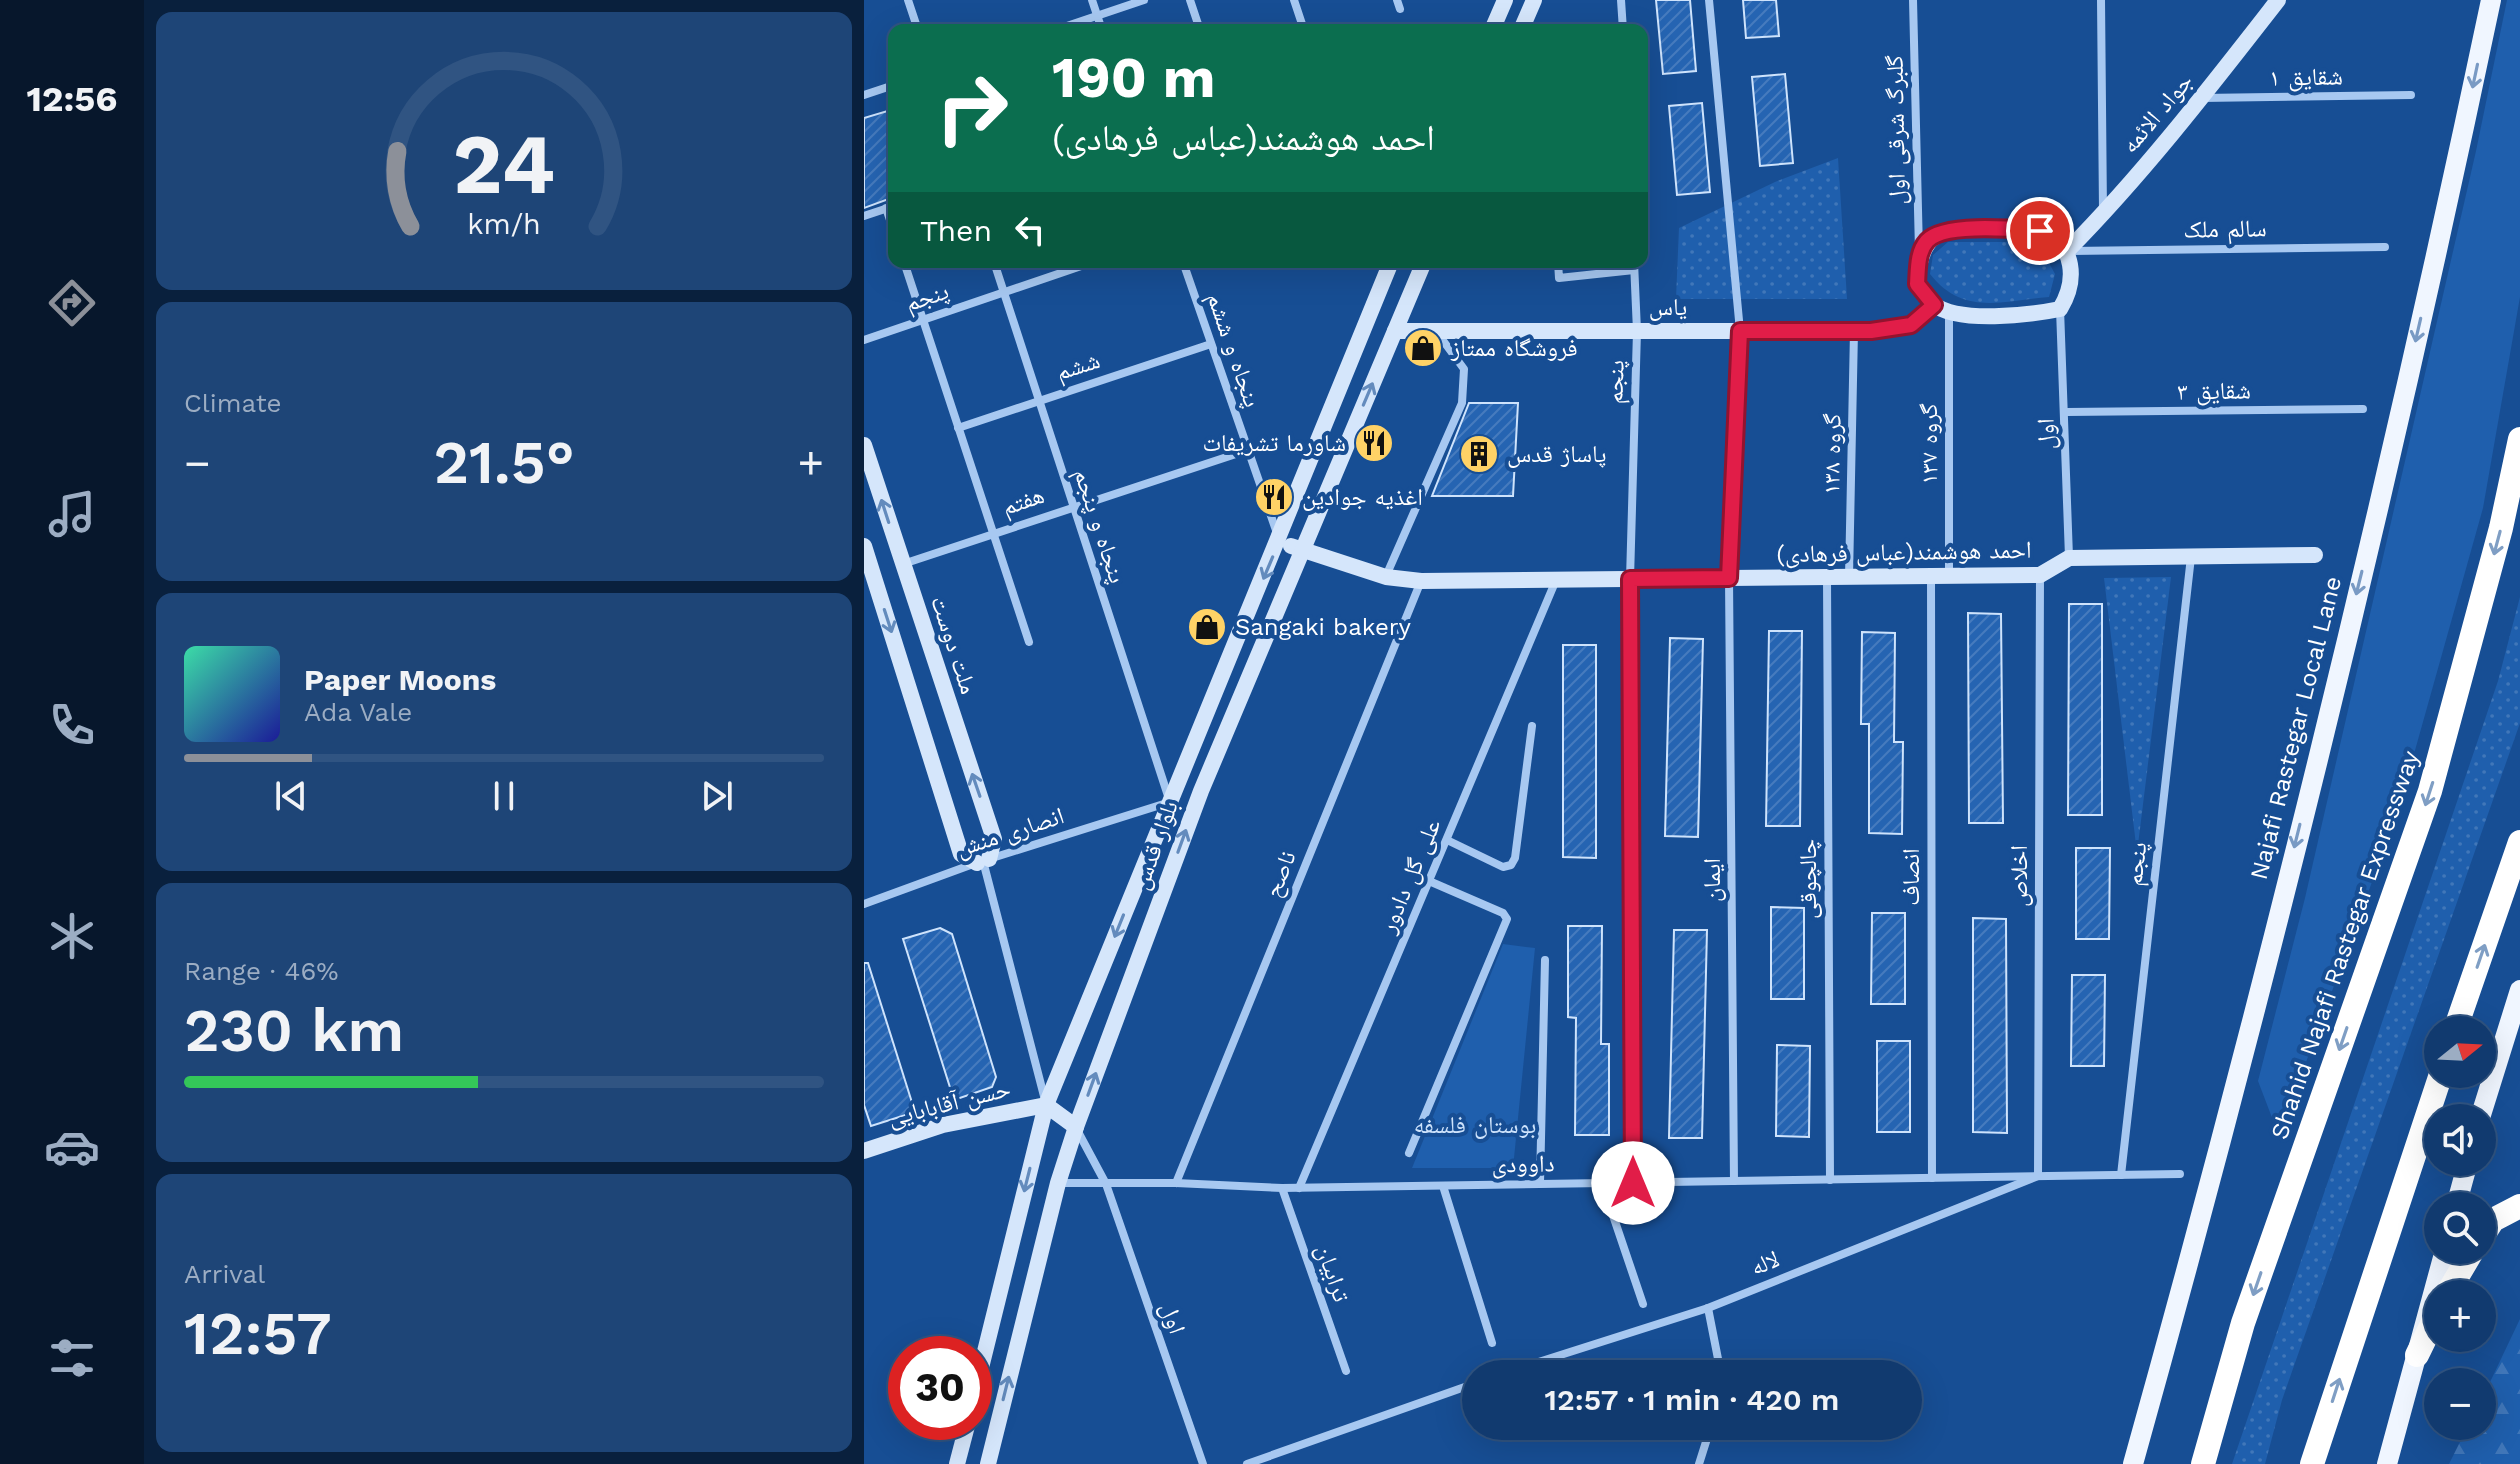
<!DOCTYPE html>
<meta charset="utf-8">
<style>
body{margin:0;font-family:"Work Sans","Noto Naskh Arabic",sans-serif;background:#1e4577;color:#f1f3f6;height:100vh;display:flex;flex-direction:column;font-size:30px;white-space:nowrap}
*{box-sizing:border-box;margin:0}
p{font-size:26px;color:#9cadc3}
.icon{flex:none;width:44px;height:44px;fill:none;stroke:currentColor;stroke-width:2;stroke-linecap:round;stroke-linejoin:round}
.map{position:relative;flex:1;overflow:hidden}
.panel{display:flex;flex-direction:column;gap:12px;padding:12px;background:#09203d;width:720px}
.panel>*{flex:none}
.guide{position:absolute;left:24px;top:24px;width:760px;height:244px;border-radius:16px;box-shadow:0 8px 32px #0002,0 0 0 2px #305482;background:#0b6e4f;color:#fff;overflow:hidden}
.needle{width:52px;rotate:72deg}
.fabs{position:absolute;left:1560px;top:1016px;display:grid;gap:16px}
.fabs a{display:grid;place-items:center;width:72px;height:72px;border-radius:50%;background:#113a6f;box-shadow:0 8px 32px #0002,0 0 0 2px #305482;font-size:40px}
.speed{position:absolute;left:24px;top:1336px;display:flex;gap:16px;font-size:40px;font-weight:700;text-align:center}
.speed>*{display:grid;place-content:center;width:104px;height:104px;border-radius:50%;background:#113a6f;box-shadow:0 8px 32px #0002,0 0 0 2px #305482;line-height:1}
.speed .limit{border:12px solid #d22;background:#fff;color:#111}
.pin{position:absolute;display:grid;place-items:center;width:68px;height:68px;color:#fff;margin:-34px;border:4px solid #fff;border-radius:50%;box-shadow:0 2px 8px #0007}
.me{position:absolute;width:88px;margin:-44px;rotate:0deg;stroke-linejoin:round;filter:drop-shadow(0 0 6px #0008)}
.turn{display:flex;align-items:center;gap:28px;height:168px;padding:0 32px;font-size:36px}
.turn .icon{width:104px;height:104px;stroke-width:2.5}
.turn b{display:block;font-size:56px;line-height:68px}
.then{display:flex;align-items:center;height:76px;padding:0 32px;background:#0003;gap:16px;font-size:30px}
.big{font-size:60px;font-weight:600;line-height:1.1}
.panel .tile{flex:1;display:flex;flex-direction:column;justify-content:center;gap:12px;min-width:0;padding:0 28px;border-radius:16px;background:#1e4577}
.panel .dial{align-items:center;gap:0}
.dial svg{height:208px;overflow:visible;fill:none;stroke:#305482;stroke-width:7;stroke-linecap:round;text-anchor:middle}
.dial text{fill:#f1f3f6;stroke:none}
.song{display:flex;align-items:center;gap:24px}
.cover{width:96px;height:96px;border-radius:12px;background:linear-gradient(135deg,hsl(160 70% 55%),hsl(240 70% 35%))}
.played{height:8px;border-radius:4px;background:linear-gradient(90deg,#8c9099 20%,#305482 20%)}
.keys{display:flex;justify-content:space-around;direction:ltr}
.heat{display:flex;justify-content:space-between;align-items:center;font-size:44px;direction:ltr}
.charge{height:12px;border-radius:6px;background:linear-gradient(90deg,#34c759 46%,#305482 0)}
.trip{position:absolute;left:598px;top:1360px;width:460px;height:80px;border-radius:40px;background:#113a6f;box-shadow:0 8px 32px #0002,0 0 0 2px #305482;font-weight:600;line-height:80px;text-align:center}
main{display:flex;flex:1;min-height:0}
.tab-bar{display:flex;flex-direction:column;width:144px;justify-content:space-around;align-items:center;background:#07172c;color:#9cadc3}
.tab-bar .icon{width:56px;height:56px}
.tab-bar .active{color:#8c9099}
.tab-bar b{font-size:36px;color:#f1f3f6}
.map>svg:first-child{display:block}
.grass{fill:url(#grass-dots)}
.forest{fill:url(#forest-firs)}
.green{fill:#1f5fad}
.building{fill:url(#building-hatch);stroke:#cee3fc;stroke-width:2}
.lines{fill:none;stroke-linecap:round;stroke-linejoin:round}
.street{stroke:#a7c8f1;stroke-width:8}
.secondary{stroke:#d5e6fb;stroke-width:16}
.primary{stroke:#f0f6ff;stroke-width:20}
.highway{stroke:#fff;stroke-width:24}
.oneway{stroke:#799ac4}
.oneway2{stroke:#638bbd}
.oneway3{stroke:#7f9ec4}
.route-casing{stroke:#92132f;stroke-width:20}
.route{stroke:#e11d48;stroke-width:14}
.labels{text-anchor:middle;stroke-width:8;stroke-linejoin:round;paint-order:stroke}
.street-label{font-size:24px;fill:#fff;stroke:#174e94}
.poi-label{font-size:24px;fill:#fff;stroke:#174e94;text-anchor:start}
.park-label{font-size:24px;fill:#cee3fc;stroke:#174e94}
</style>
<main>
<nav class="tab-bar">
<b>12:56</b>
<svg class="icon active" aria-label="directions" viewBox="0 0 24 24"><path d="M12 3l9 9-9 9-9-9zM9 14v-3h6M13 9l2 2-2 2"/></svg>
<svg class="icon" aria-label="music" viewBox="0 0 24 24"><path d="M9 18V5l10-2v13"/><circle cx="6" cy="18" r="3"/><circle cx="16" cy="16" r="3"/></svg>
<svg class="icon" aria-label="phone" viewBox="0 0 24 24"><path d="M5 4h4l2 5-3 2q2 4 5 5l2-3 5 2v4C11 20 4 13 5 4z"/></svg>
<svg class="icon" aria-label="climate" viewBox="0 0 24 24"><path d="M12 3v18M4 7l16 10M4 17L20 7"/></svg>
<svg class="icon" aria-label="car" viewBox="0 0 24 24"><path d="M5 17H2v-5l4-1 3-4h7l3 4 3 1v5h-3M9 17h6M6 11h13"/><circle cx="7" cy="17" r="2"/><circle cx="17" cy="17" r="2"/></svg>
<svg class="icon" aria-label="filters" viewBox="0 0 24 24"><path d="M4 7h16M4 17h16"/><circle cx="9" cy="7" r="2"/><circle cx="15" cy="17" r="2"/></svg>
</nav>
<section class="panel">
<div class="tile dial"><svg viewBox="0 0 100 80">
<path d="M14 69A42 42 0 1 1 86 69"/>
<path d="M14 69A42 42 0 0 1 9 40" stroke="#8c9099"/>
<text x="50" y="56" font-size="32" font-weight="700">24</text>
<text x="50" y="72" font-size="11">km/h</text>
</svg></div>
<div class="tile"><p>Climate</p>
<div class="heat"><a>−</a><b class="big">21.5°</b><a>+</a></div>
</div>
<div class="tile">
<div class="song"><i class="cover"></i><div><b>Paper Moons</b><p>Ada Vale</p></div></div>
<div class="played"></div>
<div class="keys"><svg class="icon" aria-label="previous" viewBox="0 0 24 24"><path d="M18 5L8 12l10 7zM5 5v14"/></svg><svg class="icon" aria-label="pause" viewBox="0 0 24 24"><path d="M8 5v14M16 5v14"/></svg><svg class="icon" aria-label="next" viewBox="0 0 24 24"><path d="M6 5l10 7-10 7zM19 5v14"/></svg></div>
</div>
<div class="tile"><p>Range · 46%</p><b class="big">230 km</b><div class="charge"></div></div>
<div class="tile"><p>Arrival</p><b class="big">12:57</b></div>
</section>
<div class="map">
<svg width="1656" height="1464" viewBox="0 0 1656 1464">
<defs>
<pattern id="grass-dots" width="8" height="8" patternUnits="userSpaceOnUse" patternTransform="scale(2)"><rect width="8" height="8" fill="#1f5fad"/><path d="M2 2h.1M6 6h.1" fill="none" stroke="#4177b9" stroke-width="1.8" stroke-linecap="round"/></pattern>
<pattern id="forest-firs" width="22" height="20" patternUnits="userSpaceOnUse" patternTransform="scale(2)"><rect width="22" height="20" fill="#1f5fad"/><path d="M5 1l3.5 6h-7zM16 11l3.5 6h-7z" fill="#4177b9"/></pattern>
<pattern id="building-hatch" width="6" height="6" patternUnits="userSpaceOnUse" patternTransform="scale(2)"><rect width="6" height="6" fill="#2564b2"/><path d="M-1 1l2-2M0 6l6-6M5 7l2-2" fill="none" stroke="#467bbe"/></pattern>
</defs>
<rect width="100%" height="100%" fill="#174e94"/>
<!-- grass -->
<g class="grass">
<polygon points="974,158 983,299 812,299 815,228 911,182"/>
<path d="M1084,242h83l10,6 14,26 -6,23c-48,4 -86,19 -119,-23l3,-19z"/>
<polygon points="1307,577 1273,853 1240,578"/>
<polygon points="1656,597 1656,723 1418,1400 1401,1464 1368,1464 1634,681"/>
</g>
<!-- forest -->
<polygon class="forest" points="1656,1319 1656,1464 1585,1464 1604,1426 1618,1426 1618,1399"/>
<!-- green -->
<g class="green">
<polygon points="1643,0 1656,0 1656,297 1619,508 1534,811 1415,1136 1394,1081 1441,898 1612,151"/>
<polygon points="639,944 671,948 649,1168 548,1168"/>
</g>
<!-- building -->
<g class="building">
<polygon points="792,0 826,0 832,71 799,74"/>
<polygon points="879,0 912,0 915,36 882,38"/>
<polygon points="921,74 929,163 896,166 888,77"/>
<polygon points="838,103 846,192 813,195 805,106"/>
<polygon points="30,109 30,197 0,208 0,118"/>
<polygon points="605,403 654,403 649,496 568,496"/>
<polygon points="1205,604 1238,604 1238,815 1204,815"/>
<polygon points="1104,613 1137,614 1139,823 1105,823"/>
<polygon points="905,631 938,631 936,826 902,826"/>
<polygon points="998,632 1031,633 1030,742 1039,742 1038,834 1005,833 1005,724 997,724"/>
<polygon points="806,638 839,639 834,837 801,836"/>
<polygon points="699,645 732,645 732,858 699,857"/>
<polygon points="1212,848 1246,848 1245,939 1212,939"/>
<polygon points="907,907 940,908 940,999 907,999"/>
<polygon points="1008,913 1041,913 1041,1004 1007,1004"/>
<polygon points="1109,918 1142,919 1143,1133 1109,1132"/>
<polygon points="704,926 738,926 737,1044 745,1044 745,1135 711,1135 712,1018 704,1017"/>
<polygon points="76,928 88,934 132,1077 128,1087 90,1100 39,939"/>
<polygon points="810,930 843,930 838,1138 805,1138"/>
<polygon points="0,963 4,963 51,1112 7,1126 0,1105"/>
<polygon points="1208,975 1241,975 1240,1066 1207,1066"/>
<rect x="1013" y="1041" width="33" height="91"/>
<polygon points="913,1045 946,1046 945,1137 912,1136"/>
</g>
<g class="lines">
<!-- street -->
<g class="street">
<polyline points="44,0 54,30"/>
<polyline points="228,0 238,30"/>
<polyline points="326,0 336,30"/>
<polyline points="430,0 440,30"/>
<polyline points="533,0 536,9"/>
<polyline points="757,0 759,30"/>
<polyline points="845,0 876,331 865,578 870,1181"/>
<polyline points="1049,0 1055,251"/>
<polyline points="1237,0 1239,211"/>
<polyline points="191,30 280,0"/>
<polyline points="0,95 30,85"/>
<polyline points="1338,98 1547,95"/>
<polyline points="22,208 30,232"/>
<polyline points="0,216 30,206"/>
<polyline points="1206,251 1521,247"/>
<polyline points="40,262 165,642"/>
<polyline points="319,262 414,536"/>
<polyline points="694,262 695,278 770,270"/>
<polyline points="1196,309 1205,557"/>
<polyline points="1085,312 1085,576"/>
<polyline points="0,340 229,262"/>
<polyline points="1202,412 1499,409"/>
<polyline points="94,428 347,344"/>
<polyline points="39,564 384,450"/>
<polyline points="522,576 598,403 600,369 572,331"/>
<polyline points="963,577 966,1180"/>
<polyline points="985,577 990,331"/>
<polyline points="1067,577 1068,1178"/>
<polyline points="583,840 639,867 647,865 651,858 668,726"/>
<polyline points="125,859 306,802 130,262"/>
<polyline points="119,861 181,1100"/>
<polyline points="0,904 112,863"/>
<polyline points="212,1128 242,1184 339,1464"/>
<polyline points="545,1153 643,919 639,913 565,881"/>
<polyline points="1257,1175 1327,557"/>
<polyline points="194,1183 312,1183 418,1188 1316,1174"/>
<polyline points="312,1183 557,581"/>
<polyline points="676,1183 681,960"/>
<polyline points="738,1183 779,1304"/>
<polyline points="769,1183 766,579 773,331 770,262"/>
<polyline points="579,1186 628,1343"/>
<polyline points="418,1188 482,1371"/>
<polyline points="435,1188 692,580"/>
<polyline points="844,1308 857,1374"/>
<polyline points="637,1374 844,1308 1174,1176 1176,575"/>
<polyline points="383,1464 612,1383"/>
<polyline points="835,1464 847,1426"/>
</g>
<!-- secondary -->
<g class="secondary">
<polyline points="628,30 641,0"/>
<polyline points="657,30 670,0"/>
<path d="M1133,229c13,0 32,-3 44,2 35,14 36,50 19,78 -30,6 -102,15 -127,-5 -6,-5 -11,-14 -16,-20 4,-61 29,-53 80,-55z"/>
<path d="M1203,251c77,-78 144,-165 211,-251"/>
<polyline points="531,331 1007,331 1047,325 1070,305"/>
<polyline points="0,445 130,839 125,859"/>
<polyline points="0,546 97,854 113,863"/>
<polyline points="427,546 522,577 557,581 1176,575 1205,558 1451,555"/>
<polyline points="182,1105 212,1127"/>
<polyline points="0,1151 79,1125 182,1105"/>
<polyline points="110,1396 182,1105 527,262"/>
<polyline points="93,1464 104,1422"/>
<polyline points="124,1464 194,1183 212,1127 337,791 560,262"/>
</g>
<!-- primary -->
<g class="primary">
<polyline points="1616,1118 1656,990"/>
<polyline points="1592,1206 1604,1162"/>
<path d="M1269,1464c135,-483 255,-973 358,-1464"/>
<polyline points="1523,1464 1581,1250"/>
</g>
<!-- highway -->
<g class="highway">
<polyline points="1591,1030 1656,842"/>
<polyline points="1618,1237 1629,1220 1656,1206"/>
<polyline points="1583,1294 1609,1250"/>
<polyline points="1553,1355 1574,1312"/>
<polyline points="1339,1464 1379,1323 1566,791 1637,528 1656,439"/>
<polyline points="1448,1464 1577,1074"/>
</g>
</g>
<!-- one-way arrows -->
<defs><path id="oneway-shaft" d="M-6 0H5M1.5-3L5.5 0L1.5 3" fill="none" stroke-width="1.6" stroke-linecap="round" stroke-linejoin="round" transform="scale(2)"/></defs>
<g class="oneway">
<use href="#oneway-shaft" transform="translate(1611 76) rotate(102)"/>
<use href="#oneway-shaft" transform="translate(1554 330) rotate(103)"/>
<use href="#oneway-shaft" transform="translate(1495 583) rotate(104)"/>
<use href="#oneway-shaft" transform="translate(1433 836) rotate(104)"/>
</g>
<g class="oneway2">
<use href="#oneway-shaft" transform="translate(504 394) rotate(-67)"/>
<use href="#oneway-shaft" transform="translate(21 511) rotate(-108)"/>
<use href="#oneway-shaft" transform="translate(404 568) rotate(113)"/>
<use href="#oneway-shaft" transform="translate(24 621) rotate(72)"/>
<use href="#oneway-shaft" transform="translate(112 785) rotate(-109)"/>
<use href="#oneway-shaft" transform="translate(318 841) rotate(-70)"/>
<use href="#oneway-shaft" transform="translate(255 926) rotate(112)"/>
<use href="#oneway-shaft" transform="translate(228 1084) rotate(-70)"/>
<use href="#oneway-shaft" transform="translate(163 1180) rotate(104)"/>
<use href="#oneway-shaft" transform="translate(142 1388) rotate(-76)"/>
</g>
<g class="oneway3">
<use href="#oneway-shaft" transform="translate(1633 543) rotate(105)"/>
<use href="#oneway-shaft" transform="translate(1565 794) rotate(108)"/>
<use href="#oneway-shaft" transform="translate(1617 956) rotate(-71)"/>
<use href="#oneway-shaft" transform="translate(1479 1039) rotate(109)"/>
<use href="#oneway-shaft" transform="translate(1393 1284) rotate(109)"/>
<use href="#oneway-shaft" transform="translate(1472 1390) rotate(-72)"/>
</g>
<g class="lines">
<defs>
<path id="route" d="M769,1183l-3,-604 99,-1 11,-247h131l40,-6 23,-20 -17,-21c1,-14 0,-32 10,-43 17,-19 88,-12 113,-10"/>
</defs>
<!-- route casing -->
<use href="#route" class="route-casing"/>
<!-- route -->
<use href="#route" class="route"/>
</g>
<!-- icons -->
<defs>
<symbol id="shop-disc" viewBox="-11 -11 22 22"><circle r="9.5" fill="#ffd266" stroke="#174e94"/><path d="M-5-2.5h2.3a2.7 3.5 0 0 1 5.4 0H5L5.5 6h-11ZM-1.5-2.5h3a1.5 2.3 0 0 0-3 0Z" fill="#111"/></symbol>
<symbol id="restaurant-disc" viewBox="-11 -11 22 22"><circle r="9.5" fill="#ffd266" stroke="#174e94"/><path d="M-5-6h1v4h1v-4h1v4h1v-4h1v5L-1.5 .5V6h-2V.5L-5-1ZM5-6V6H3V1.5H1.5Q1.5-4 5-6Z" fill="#111"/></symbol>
<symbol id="building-disc" viewBox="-11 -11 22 22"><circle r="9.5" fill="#ffd266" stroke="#174e94"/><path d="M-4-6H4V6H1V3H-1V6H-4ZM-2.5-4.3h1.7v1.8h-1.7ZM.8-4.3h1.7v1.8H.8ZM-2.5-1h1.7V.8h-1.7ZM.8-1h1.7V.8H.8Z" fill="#111"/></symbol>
</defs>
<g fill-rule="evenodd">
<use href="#shop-disc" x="537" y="326" width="44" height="44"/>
<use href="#restaurant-disc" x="488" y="421" width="44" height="44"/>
<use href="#building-disc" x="593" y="432" width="44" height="44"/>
<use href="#restaurant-disc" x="388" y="475" width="44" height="44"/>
<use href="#shop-disc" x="321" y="605" width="44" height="44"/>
</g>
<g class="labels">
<!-- street labels -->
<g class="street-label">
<text transform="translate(1442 77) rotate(-1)" y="8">شقایق ۱</text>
<text transform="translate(1293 113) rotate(-50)" y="8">جواد الائمه</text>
<text transform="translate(1032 130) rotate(-91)" y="8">گلبرگ شرقی اول</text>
<text transform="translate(1361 229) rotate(-1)" y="8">سالم ملک</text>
<text transform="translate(63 297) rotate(-19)" y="8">پنجم</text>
<text x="804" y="315">یاس</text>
<text transform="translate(370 350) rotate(71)" y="8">پنجاه و ششم</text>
<text transform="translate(214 366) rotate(-18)" y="8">ششم</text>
<text transform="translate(751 382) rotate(-88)" y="8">پنجم</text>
<text transform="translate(1350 391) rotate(-1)" y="8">شقایق ۳</text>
<text transform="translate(1182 434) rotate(-92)" y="8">اول</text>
<text transform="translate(1065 444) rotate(-90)" y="8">گروه ۱۳۷</text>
<text transform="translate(968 454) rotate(-89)" y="8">گروه ۱۳۸</text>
<text transform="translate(159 501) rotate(-19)" y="8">هفتم</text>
<text transform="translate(236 526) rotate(72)" y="8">پنجاه و پنجم</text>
<text transform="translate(1040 552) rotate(-1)" y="8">احمد هوشمند(عباس فرهادی)</text>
<text transform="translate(90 645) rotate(72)" y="8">ملت دوست</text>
<text transform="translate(1432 728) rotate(-76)" y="8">Najafi Rastegar Local Lane</text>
<text transform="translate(146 832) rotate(-18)" y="8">انصاری منش</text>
<text transform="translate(291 845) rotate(-70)" y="8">بلوار قدس</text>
<text transform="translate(1272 864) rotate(-83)" y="8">پنجم</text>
<text transform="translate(416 874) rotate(-68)" y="8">ناصح</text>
<text transform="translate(546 876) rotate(-67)" y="8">علی گل دادور</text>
<text transform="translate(1155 876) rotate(-90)" y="8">اخلاص</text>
<text transform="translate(1047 877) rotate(-90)" y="8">انصاف</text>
<text transform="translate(944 879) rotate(-90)" y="8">چالچوقی</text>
<text transform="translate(848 880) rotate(-90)" y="8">ایمان</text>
<text transform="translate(1481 945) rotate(-71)" y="8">Shahid Najafi Rastegar Expressway</text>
<text transform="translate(85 1103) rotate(-14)" y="8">حسن آقابابایی</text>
<text transform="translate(659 1164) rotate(-1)" y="8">داوودی</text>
<text transform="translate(901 1263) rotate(-22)" y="8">لاله</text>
<text transform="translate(469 1273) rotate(71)" y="8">ترابیان</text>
<text transform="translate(309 1318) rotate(71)" y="8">اول</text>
</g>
<!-- poi labels -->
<g class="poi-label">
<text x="587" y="356">فروشگاه ممتاز</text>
<text x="482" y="451" text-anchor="end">شاورما تشریفات</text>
<text x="643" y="462">پاساژ قدس</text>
<text x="438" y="505">اغذیه جوادین</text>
<text x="371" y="635">Sangaki bakery</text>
</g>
<!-- park labels -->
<g class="park-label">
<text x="611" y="1133">بوستان فلسفه</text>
</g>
</g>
</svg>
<div class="fabs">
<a><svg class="needle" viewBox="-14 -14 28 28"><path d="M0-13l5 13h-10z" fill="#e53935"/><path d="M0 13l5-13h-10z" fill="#9cadc3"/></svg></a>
<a><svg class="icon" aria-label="sound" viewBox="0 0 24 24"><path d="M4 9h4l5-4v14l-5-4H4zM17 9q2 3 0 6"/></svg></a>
<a><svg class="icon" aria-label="search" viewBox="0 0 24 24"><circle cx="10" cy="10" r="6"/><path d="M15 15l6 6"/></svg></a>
<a>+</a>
<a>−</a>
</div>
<div class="speed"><div class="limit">30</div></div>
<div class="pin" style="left:1176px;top:231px;background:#d93025"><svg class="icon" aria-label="arrive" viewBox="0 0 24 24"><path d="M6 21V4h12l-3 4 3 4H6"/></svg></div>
<svg class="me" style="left:769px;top:1183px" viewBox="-20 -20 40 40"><circle r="19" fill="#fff"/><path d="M0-13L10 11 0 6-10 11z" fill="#e11d48"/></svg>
<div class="trip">12:57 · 1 min · 420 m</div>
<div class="guide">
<div class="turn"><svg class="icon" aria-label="right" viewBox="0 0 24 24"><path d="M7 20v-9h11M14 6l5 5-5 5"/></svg><div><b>190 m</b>احمد هوشمند(عباس فرهادی)</div></div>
<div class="then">Then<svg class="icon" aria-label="left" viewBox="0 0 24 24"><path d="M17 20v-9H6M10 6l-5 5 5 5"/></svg></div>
</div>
</div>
</main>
